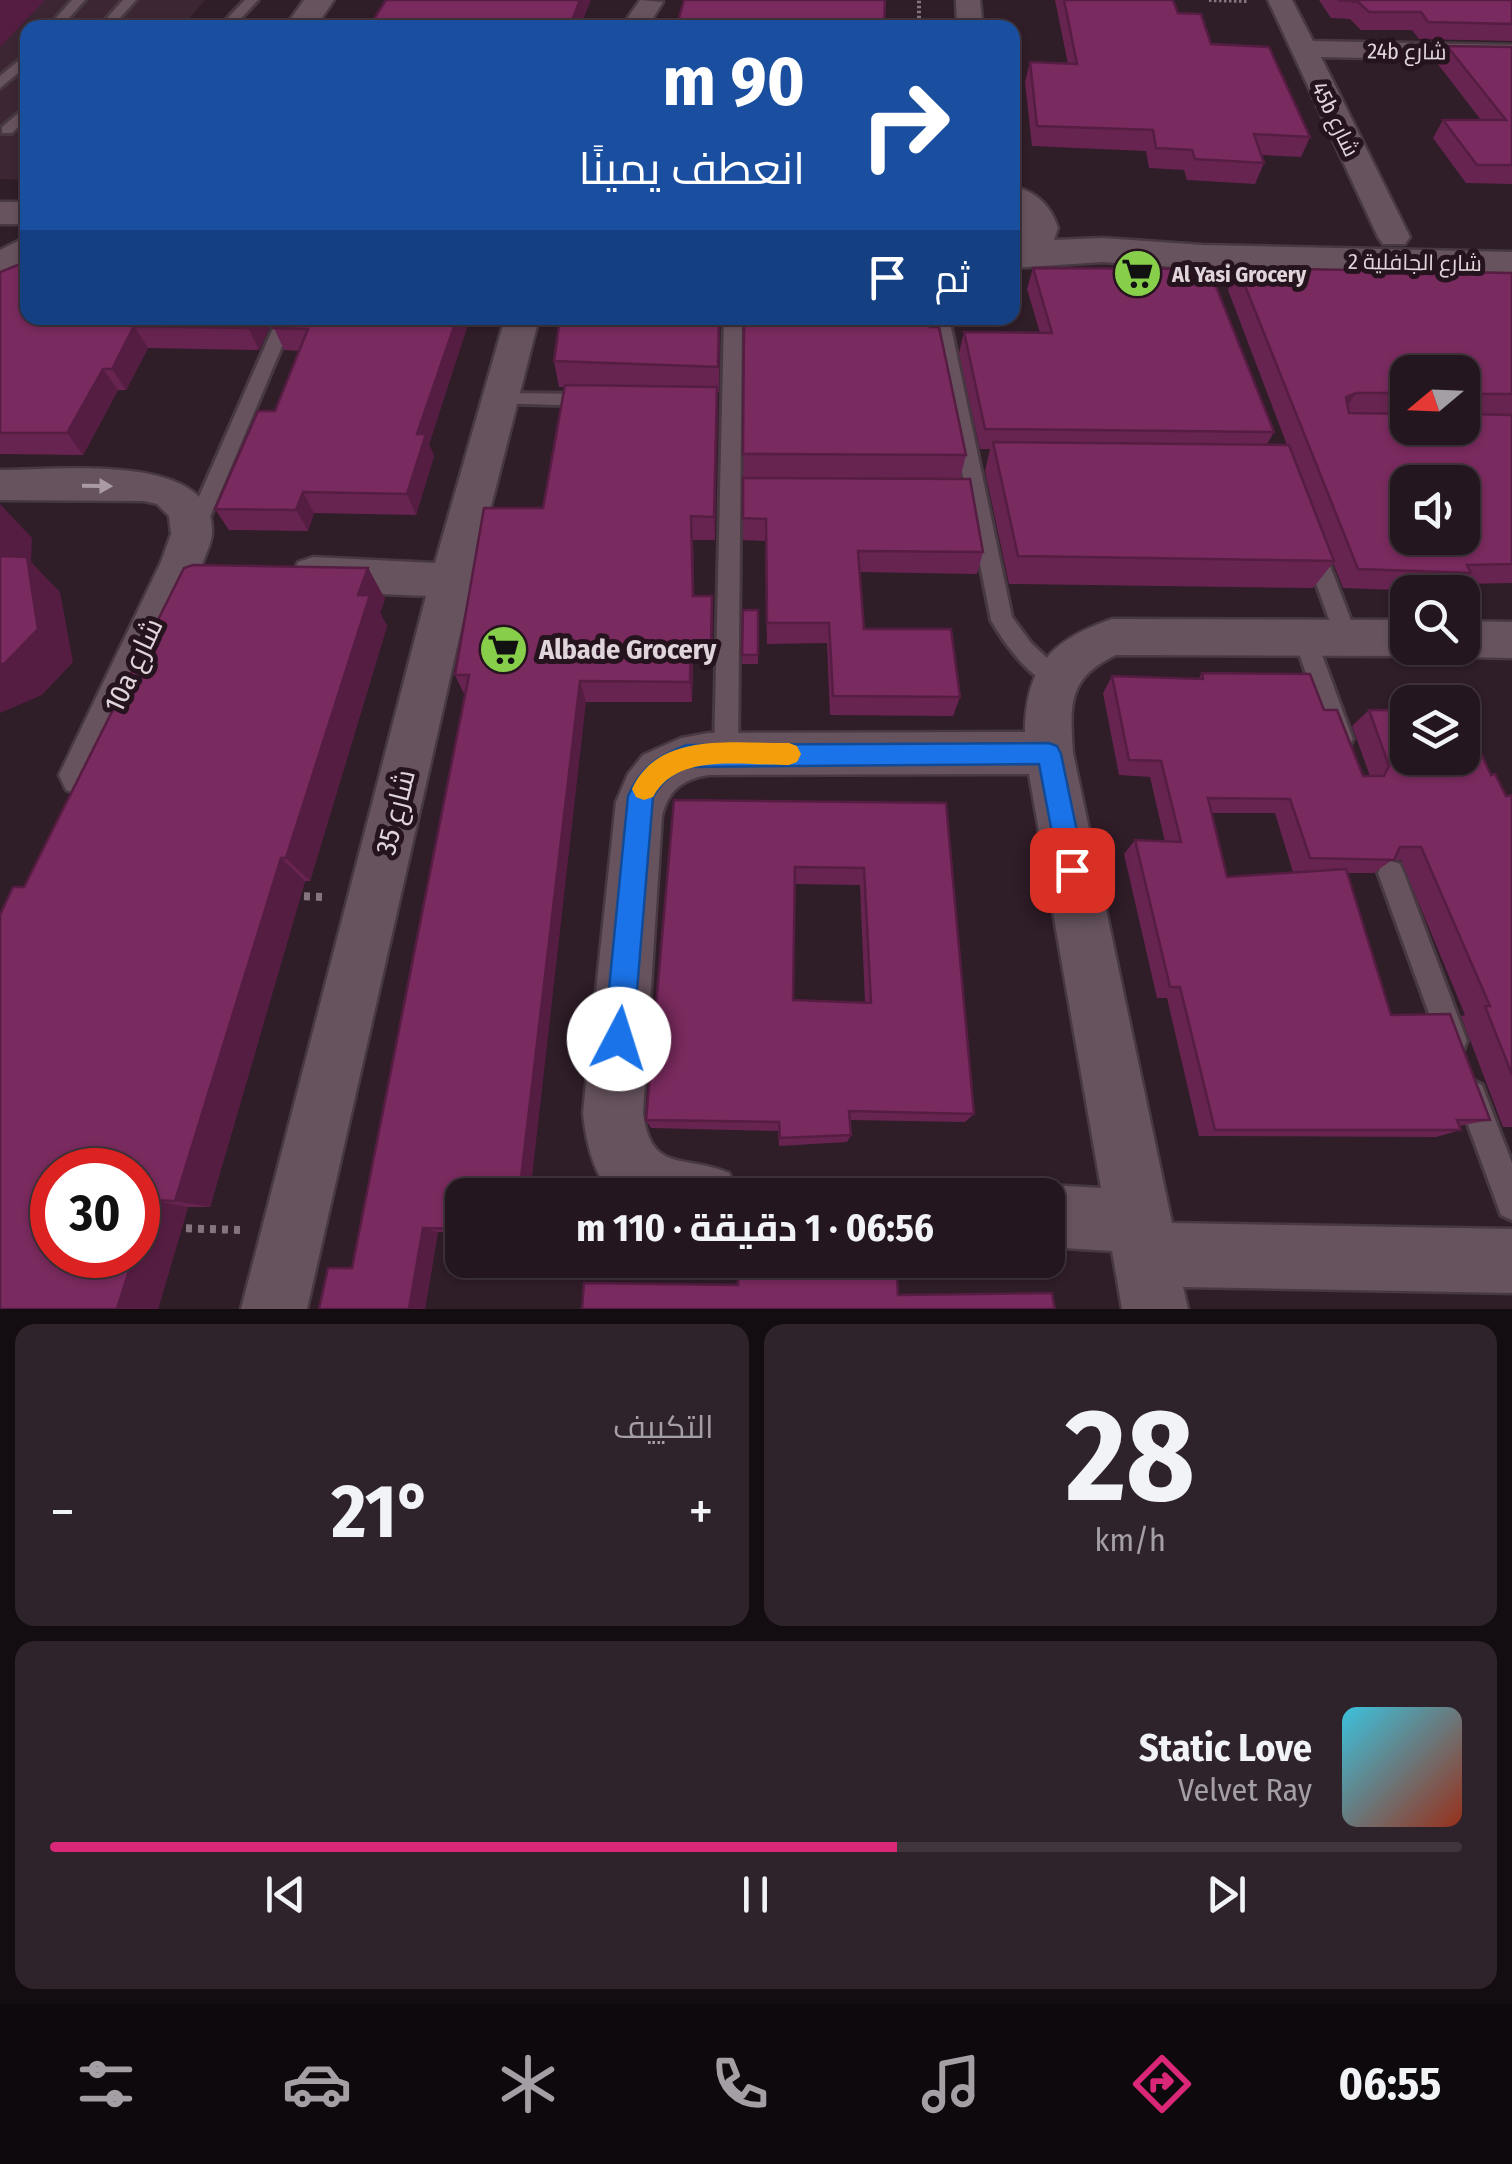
<!DOCTYPE html>
<html lang="ar">
<meta charset="utf-8">
<style>
body{margin:0;font-family:"Fira Sans Condensed",Cairo,sans-serif;background:#2f232b;color:#f1f3f6;direction:rtl;height:100vh;display:flex;flex-direction:column;font-size:38px;white-space:nowrap}
*{box-sizing:border-box;margin:0}
p{font-size:32px;color:#a39fa4}
.icon{flex:none;width:55px;height:55px;fill:none;stroke:currentColor;stroke-width:2;stroke-linecap:round;stroke-linejoin:round}
.map{position:relative;height:1309px;overflow:hidden;direction:ltr}
.details{display:flex;flex-direction:column;gap:15px;padding:15px;background:#130c10;flex:1}
.details>*{flex:none}
.top-card{position:absolute;left:20px;top:20px;width:1000px;height:305px;border-radius:20px;box-shadow:0 2px 8px #0004,0 0 0 2px #40353c;direction:rtl;background:#1a4fa0;color:#fff;overflow:hidden}
.needle{width:65px;rotate:251deg}
.fabs{position:absolute;left:1390px;top:355px;display:grid;gap:20px}
.fabs a{display:grid;place-items:center;width:90px;height:90px;border-radius:20px;background:#23161e;box-shadow:0 2px 8px #0004,0 0 0 2px #40353c;font-size:50px}
.speed{position:absolute;left:30px;top:1148px;display:flex;gap:20px;font-size:50px;font-weight:700;text-align:center}
.speed>*{display:grid;place-content:center;width:130px;height:130px;border-radius:50%;background:#23161e;box-shadow:0 2px 8px #0004,0 0 0 2px #40353c;line-height:1}
.speed .limit{border:15px solid #d22;background:#fff;color:#111}
.pin{position:absolute;display:grid;place-items:center;width:85px;height:85px;color:#fff;margin:-42px;border-radius:20px;box-shadow:0 5px 15px #0006}
.me{position:absolute;width:110px;margin:-55px;rotate:5deg;stroke-linejoin:round;filter:drop-shadow(0 0 8px #0008)}
.turn{display:flex;align-items:center;gap:35px;height:210px;padding:0 50px;font-size:45px}
.turn .icon{width:130px;height:130px;stroke-width:2.5}
.turn b{display:block;font-size:70px;line-height:85px}
.then{display:flex;align-items:center;height:95px;padding:0 50px;background:#0003;gap:20px;font-size:38px}
.big{font-size:75px;font-weight:700;line-height:1.1}
.details .widget{flex:1;display:flex;flex-direction:column;justify-content:center;gap:15px;min-width:0;padding:0 35px;border-radius:20px;background:#2f232b}
.details .dial{align-items:center;gap:0}
.dial b{font-size:130px;line-height:1}
.song{display:flex;align-items:center;gap:30px}
.cover{width:120px;height:120px;border-radius:15px;background:linear-gradient(135deg,hsl(190 70% 55%),hsl(10 70% 35%))}
.played{height:10px;border-radius:5px;background:linear-gradient(90deg,#db2777 60%,#40353c 60%)}
.keys{display:flex;justify-content:space-around;direction:ltr}
.heat{display:flex;justify-content:space-between;align-items:center;font-size:55px;direction:ltr}
.details .tiles{flex:1;display:grid;gap:15px;grid-template-columns:1fr 1fr}
.widget:last-child{grid-column:span 2}
.trip{position:absolute;left:445px;top:1178px;width:620px;height:100px;border-radius:20px;background:#23161e;box-shadow:0 2px 8px #0004,0 0 0 2px #40353c;font-weight:700;line-height:100px;text-align:center;direction:rtl}
.menu{display:flex;height:160px;justify-content:space-around;align-items:center;background:#0e090c;color:#a39fa4}
.menu .icon{width:70px;height:70px}
.menu .on{color:#db2777}
.menu b{font-size:45px;color:#f1f3f6}
.map>svg:first-child{display:block}
.built{fill:#3c2633}
.lines{fill:none;stroke-linecap:round;stroke-linejoin:round}
.service-casing{stroke:#473841;stroke-width:6}
.minor-casing{stroke:#473841;stroke-width:5}
.tertiary-casing{stroke:#473841;stroke-width:5}
.path-far1{stroke:#84757e;stroke-width:4;stroke-dasharray:2.5 2.5;stroke-linecap:butt}
.path{stroke:#84757e;stroke-width:8;stroke-dasharray:6 6;stroke-linecap:butt}
.service{fill:#67535e;fill-rule:evenodd}
.minor{fill:#67535e;fill-rule:evenodd}
.tertiary{fill:#67535e;fill-rule:evenodd}
.wall{fill:#682451;fill-rule:evenodd}
.shaded-wall{fill:#551d42}
.building{fill:#792a5e;stroke:#551d42;stroke-width:2.5;fill-rule:evenodd}
.oneway{fill:#aa9aa3}
.route{fill:#1a73e8;stroke:#114b97;stroke-width:2.5}
.slow{fill:#f59e0b}
.labels{text-anchor:middle;stroke-width:10;stroke-linejoin:round;paint-order:stroke}
.far-street-label{font-size:22px;fill:#e1d5dc;stroke:#25141e}
.far-poi-label{font-size:22px;font-weight:bold;fill:#e1d5dc;stroke:#25141e;text-anchor:start}
.poi-label{font-size:28px;font-weight:bold;fill:#e1d5dc;stroke:#25141e;text-anchor:start}
.street-label{font-size:28px;fill:#e1d5dc;stroke:#25141e}
</style>
<div class="map">
<svg width="1512" height="1309" viewBox="0 0 1512 1309">
<rect width="100%" height="100%" fill="#2f1d28"/>
<!-- built -->
<polygon class="built" points="0,0 205,0 182,27 28,28 27,180 0,179"/>
<g class="lines">
<defs>
<g id="service">
<polygon points="72,0 85,0 60,28 47,28"/>
<polygon points="123,0 136,0 111,28 98,28"/>
<polygon points="245,0 258,0 232,28 218,28"/>
<polygon points="28,53 28,65 0,88 0,76"/>
<polygon points="28,105 28,117 12,133 2,133 2,127"/>
<polygon points="294,318 204,531 194,539 187,537 184,531 277,319"/>
<polygon points="724,318 742,318 738,754 735,762 726,765 717,762 714,754"/>
<path d="M932,318h17l63,299 19,26 36,34 -3,7c-26,9 -62,-44 -73,-64z"/>
<polygon points="500,393 592,394 601,400 592,406 493,403 493,395"/>
<polygon points="1314,542 1324,550 1357,636 1354,642 1338,642 1335,636 1304,550"/>
<polygon points="1304,627 1312,630 1315,636 1353,739 1349,746 1341,749 1333,746 1329,739 1293,636 1296,630"/>
<polygon points="1391,861 1400,864 1404,873 1467,1041 1463,1051 1453,1055 1443,1051 1439,1041 1378,873 1382,864"/>
<polygon points="1472,1080 1482,1085 1512,1163 1512,1220 1501,1215 1457,1095 1462,1085"/>
</g>
<g id="minor">
<polygon points="640,0 663,2 650,23 652,28 627,28 624,23"/>
<polygon points="956,0 980,0 983,28 957,28"/>
<polygon points="1268,0 1292,0 1313,41 1512,45 1512,61 1321,57 1410,237 1405,244 1383,244 1378,237"/>
<polygon points="28,236 28,261 0,275 0,250"/>
<polygon points="505,318 539,318 472,581 307,1309 241,1309 426,596 313,591 298,586 292,574 298,562 313,557 435,563"/>
<path d="M0,470c53,1 215,-20 212,62 0,10 -6,21 -9,30l-103,228 -17,7 -17,-7 -7,-15 102,-213 10,-28 -2,-18 -12,-12 -13,-3 -144,-1z"/>
<path d="M1112,619l296,1v28h17l-17,8 -292,-1c-49,23 -46,50 -43,98l99,470 340,6v64l-329,-6 5,22h-66l-10,-58 -64,-4v-52l-22,-1 22,-9 53,3 -72,-414 -320,1c-26,4 -41,15 -47,41l-19,297c8,61 41,41 86,60l9,22h-125c-20,-21 -27,-54 -30,-82l33,-311 12,-28 15,-19 38,-17 28,-5 316,-1c1,-66 26,-92 87,-113z"/>
<polygon points="1462,621 1512,622 1512,658 1462,657 1446,652 1444,648 1462,648"/>
</g>
<g id="tertiary">
<polygon points="304,0 334,0 315,28 284,28"/>
<path d="M1012,186c23,5 39,19 46,42l-4,12 49,-2 100,7 309,7v24l-309,-7 -100,-7 -91,6v-27l7,-13 -7,-13z"/>
<rect x="0" y="202" width="28" height="22"/>
</g>
</defs>
<!-- service casing -->
<use href="#service" class="service-casing"/>
<!-- minor casing -->
<use href="#minor" class="minor-casing"/>
<!-- tertiary casing -->
<use href="#tertiary" class="tertiary-casing"/>
<!-- path-far1 -->
<g class="path-far1">
<polyline points="1209,0 1248,1"/>
<polyline points="909,28 919,21 919,0"/>
</g>
<!-- path -->
<g class="path">
<polyline points="292,896 325,897"/>
<polyline points="174,1228 241,1230"/>
</g>
<!-- service -->
<use href="#service" class="service"/>
<!-- minor -->
<use href="#minor" class="minor"/>
<!-- tertiary -->
<use href="#tertiary" class="tertiary"/>
</g>
<!-- wall -->
<g class="wall">
<polygon points="1055,0 1173,0 1178,13 1310,137 1301,157 1261,155 1264,163 1255,184 1187,180 1184,170 1149,168 1146,151 1032,146 1025,82 1030,62 1068,64"/>
<polygon points="1319,0 1512,0 1512,41 1419,39 1412,30 1361,30 1350,19 1331,18"/>
<polygon points="1447,46 1512,47 1512,184 1466,183 1433,138 1443,120 1481,120 1437,63"/>
<path d="M1033,268l241,164 -7,12 20,1 -59,-155 10,-22 274,5v310l-52,1 -8,8 -109,-4 -10,-25 -20,25 -304,-4 -24,-113 5,-22h-10l-21,-96 5,-21 76,1 -13,-44zM1408,372l54,56 -54,-14z"/>
<polygon points="0,272 274,318 259,350 148,348 126,390 118,390 83,455 0,454"/>
<polygon points="278,318 470,318 429,444 434,456 416,515 314,513 308,531 229,530 215,509 275,411 299,351 284,350 274,328"/>
<polygon points="560,318 723,318 720,318 719,392 717,392 715,540 693,540 694,596 712,596 712,664 693,663 692,702 586,702 462,1195 462,1232 438,1232 425,1309 319,1309 352,1268 465,696 455,675 543,508 565,387 559,387 554,361"/>
<polygon points="744,318 930,327 966,455 960,479 983,552 977,574 859,572 864,629 960,697 953,716 830,715 827,643 767,644 765,541 743,540"/>
<polygon points="368,568 385,599 380,613 387,626 310,881 305,881 210,1207 188,1207 158,1309 24,887"/>
<polygon points="743,610 758,610 758,664 742,664"/>
<path d="M1202,673l122,37 39,66h7l-18,-50 17,-16 122,65 15,21 6,-1v332h-9l-42,-111 4,-1 -64,-155h-9l-18,13h-27l44,142 99,105 -31,6 2,4 -25,7 -237,-1 -32,-138h-10l-33,-144 11,-14 30,2 -15,-65 -31,-2 -16,-82 9,-17 86,3zM1212,813h63l18,59 -66,5z"/>
<path d="M674,800l272,3 28,311 -9,8 -115,-2 1,15 -4,7 -68,4 -1,-15 -127,-3 -5,-8zM794,884l66,1 5,117 -72,-2z"/>
</g>
<!-- shaded-wall -->
<g class="shaded-wall">
<polygon points="0,0 45,0 0,47"/>
<polygon points="580,0 591,0 580,28 569,28"/>
<polygon points="253,318 274,318 259,350 248,328"/>
<polygon points="457,318 470,318 429,444 434,456 416,515 407,494 417,434"/>
<polygon points="134,326 148,348 126,390 112,369"/>
<polygon points="103,369 118,390 83,455 67,433"/>
<polygon points="717,387 718,412 715,540 714,517"/>
<polygon points="1356,393 1342,414 1346,397"/>
<polygon points="303,492 314,513 308,531 296,510"/>
<polygon points="0,504 32,538 31,562 60,592 73,662 42,695 0,713"/>
<polygon points="691,516 693,540 695,618 693,596"/>
<polygon points="368,568 385,599 380,613 387,626 310,881 286,858 358,595"/>
<polygon points="712,596 713,619 712,664 711,642"/>
<polygon points="691,642 693,663 692,702 690,682"/>
<polygon points="580,681 586,702 530,1195 519,1195"/>
<polygon points="281,858 305,881 210,1207 175,1201"/>
<polygon points="151,1200 188,1207 158,1309 117,1309 134,1255 138,1255 138,1243"/>
<polygon points="423,1228 438,1232 425,1309 409,1309"/>
</g>
<!-- building -->
<g class="building">
<polygon points="386,0 580,0 569,28 368,28"/>
<polygon points="684,0 885,0 884,28 676,28"/>
<polygon points="1064,0 1173,0 1178,13 1201,14 1211,44 1269,47 1310,137 1254,134 1264,163 1195,159 1192,150 1156,148 1153,130 1037,126 1030,62 1077,64"/>
<polygon points="1338,0 1512,0 1512,24 1428,22 1421,12 1369,12 1358,2"/>
<polygon points="1447,46 1512,47 1512,165 1477,165 1443,120 1506,120"/>
<polygon points="28,261 28,318 253,318 248,328 134,326 112,369 103,369 67,433 0,433 0,272"/>
<polygon points="1033,268 1209,269 1274,432 985,429 964,332 1052,333"/>
<path d="M1238,268l274,5v121h-33l-4,9 -9,3 6,8 40,1v149l-45,1 4,8 -113,-4zM1408,372h54v56h-54v-14l-59,-1 -3,-16 10,-4h52zM1408,482h54v56h-54z"/>
<polygon points="278,318 457,318 417,434 426,434 407,494 303,492 296,510 215,509 258,411 275,411 308,329 274,328"/>
<polygon points="560,318 719,318 718,367 554,361"/>
<polygon points="744,318 928,318 930,327 939,327 966,455 743,454"/>
<polygon points="565,385 717,387 714,517 691,516 693,596 712,596 711,642 691,642 690,682 580,681 519,1195 462,1195 462,1229 423,1228 409,1309 319,1309 328,1268 352,1268 469,675 455,675 484,508 543,508"/>
<polygon points="993,442 1289,445 1334,561 1018,556"/>
<polygon points="743,478 970,479 983,552 858,551 864,629 951,629 960,697 833,696 829,623 767,623 766,519 743,518"/>
<polygon points="0,556 27,557 38,629 5,663 0,665"/>
<polygon points="193,565 368,568 358,595 370,595 286,858 281,858 175,1201 151,1200 138,1243 138,1170 52,1170 52,1255 134,1255 117,1309 0,1309 0,915 13,887 24,887 184,568"/>
<polygon points="743,610 758,610 758,655 742,655"/>
<polygon points="1202,673 1310,674 1324,710 1337,710 1363,776 1384,776 1389,766 1369,710 1408,710 1408,758 1462,758 1462,713 1491,775 1495,774 1506,796 1512,795 1512,1075 1485,1006 1490,1006 1421,847 1400,847 1394,860 1310,858 1290,799 1208,798 1227,877 1346,869 1391,1015 1450,1014 1490,1120 1457,1120 1461,1130 1215,1130 1180,987 1170,987 1135,840 1181,842 1161,761 1129,760 1112,676 1203,679"/>
<path d="M674,800l272,3 28,311 -125,-3 2,24 -71,3 -1,-16 -133,-2zM795,867l69,1 7,135 -78,-3z"/>
<polygon points="738,1260 896,1260 898,1295 1052,1293 1055,1309 582,1309 584,1283 738,1285"/>
</g>
<!-- one-way arrows -->
<defs><path id="oneway-solid" d="M-6-.8H1V-3.2L6.5 0L1 3.2V.8H-6Z" transform="scale(2.5)"/></defs>
<use class="oneway" href="#oneway-solid" transform="translate(97 486) rotate(1)"/>
<!-- route -->
<path class="route" d="M1049,743l8,3 4,8 24,116 -4,9 -9,4 -9,-4 -4,-9 -20,-106 -351,3c-16,6 -27,15 -35,30l-20,242 -4,10 -10,4 -10,-4 -5,-10 24,-243c13,-29 30,-40 59,-51z"/>
<!-- slow -->
<path class="slow" d="M789,743l8,3 4,8 -4,8 -8,3c-44,1 -112,-14 -136,32l-9,3 -8,-3 -4,-8c27,-59 103,-45 157,-46z"/>
<!-- icons -->
<defs>
<symbol id="supermarket-disc" viewBox="-11 -11 22 22"><circle r="9.5" fill="#87cf4a" stroke="#25141e"/><path d="M-6-5.5h2.5l.6 2H6L4.5 2H-2.5L-4.4-4H-6ZM-1.5 3.2a1.3 1.3 0 1 0 .1 0ZM3 3.2a1.3 1.3 0 1 0 .1 0Z" fill="#111"/></symbol>
</defs>
<g fill-rule="evenodd">
<use href="#supermarket-disc" x="1110" y="246" width="55" height="55"/>
<use href="#supermarket-disc" x="476" y="622" width="55" height="55"/>
</g>
<g class="labels">
<!-- far-street labels -->
<g class="far-street-label">
<text transform="translate(1407 51) rotate(1)" y="8">24b شارع</text>
<text transform="translate(1336 119) rotate(64)" y="8">45b شارع</text>
<text transform="translate(1415 262) rotate(1)" y="8">شارع الجافلية 2</text>
</g>
<!-- far-poi labels -->
<g class="far-poi-label">
<text x="1172" y="282">Al Yasi Grocery</text>
</g>
<!-- poi labels -->
<g class="poi-label">
<text x="539" y="659">Albade Grocery</text>
</g>
<!-- street labels -->
<g class="street-label">
<text transform="translate(133 665) rotate(-65)" y="10">10a شارع</text>
<text transform="translate(395 812) rotate(-76)" y="10">شارع 35</text>
</g>
</g>
</svg>
<div class="fabs">
<a><svg class="needle" viewBox="-14 -14 28 28"><path d="M0-13l5 13h-10z" fill="#e53935"/><path d="M0 13l5-13h-10z" fill="#a39fa4"/></svg></a>
<a><svg class="icon" aria-label="sound" viewBox="0 0 24 24"><path d="M4 9h4l5-4v14l-5-4H4zM17 9q2 3 0 6"/></svg></a>
<a><svg class="icon" aria-label="search" viewBox="0 0 24 24"><circle cx="10" cy="10" r="6"/><path d="M15 15l6 6"/></svg></a>
<a><svg class="icon" aria-label="layers" viewBox="0 0 24 24"><path d="M12 4l9 5-9 5-9-5zM3 14l9 5 9-5"/></svg></a>
</div>
<div class="speed"><div class="limit">30</div></div>
<div class="pin" style="left:1072px;top:870px;background:#d93025"><svg class="icon" aria-label="arrive" viewBox="0 0 24 24"><path d="M6 21V4h12l-3 4 3 4H6"/></svg></div>
<svg class="me" style="left:619px;top:1039px" viewBox="-20 -20 40 40"><circle r="19" fill="#fff"/><path d="M0-13L10 11 0 6-10 11z" fill="#1a73e8"/></svg>
<div class="trip">06:56 · 1 دقيقة · 110 m</div>
<div class="top-card">
<div class="turn"><svg class="icon" aria-label="right" viewBox="0 0 24 24"><path d="M7 20v-9h11M14 6l5 5-5 5"/></svg><div><b>90 m</b>انعطف يمينًا</div></div>
<div class="then">ثم<svg class="icon" aria-label="arrive" viewBox="0 0 24 24"><path d="M6 21V4h12l-3 4 3 4H6"/></svg></div>
</div>
</div>
<section class="details">
<div class="tiles">
<div class="widget dial"><b>28</b><p>km/h</p></div>
<div class="widget"><p>التكييف</p>
<div class="heat"><a>−</a><b class="big">21°</b><a>+</a></div>
</div>
<div class="widget">
<div class="song"><i class="cover"></i><div><b>Static Love</b><p>Velvet Ray</p></div></div>
<div class="played"></div>
<div class="keys"><svg class="icon" aria-label="previous" viewBox="0 0 24 24"><path d="M18 5L8 12l10 7zM5 5v14"/></svg><svg class="icon" aria-label="pause" viewBox="0 0 24 24"><path d="M8 5v14M16 5v14"/></svg><svg class="icon" aria-label="next" viewBox="0 0 24 24"><path d="M6 5l10 7-10 7zM19 5v14"/></svg></div>
</div>
</div>
</section>
<nav class="menu">
<b>06:55</b>
<svg class="icon on" aria-label="directions" viewBox="0 0 24 24"><path d="M12 3l9 9-9 9-9-9zM9 14v-3h6M13 9l2 2-2 2"/></svg>
<svg class="icon" aria-label="music" viewBox="0 0 24 24"><path d="M9 18V5l10-2v13"/><circle cx="6" cy="18" r="3"/><circle cx="16" cy="16" r="3"/></svg>
<svg class="icon" aria-label="phone" viewBox="0 0 24 24"><path d="M5 4h4l2 5-3 2q2 4 5 5l2-3 5 2v4C11 20 4 13 5 4z"/></svg>
<svg class="icon" aria-label="climate" viewBox="0 0 24 24"><path d="M12 3v18M4 7l16 10M4 17L20 7"/></svg>
<svg class="icon" aria-label="car" viewBox="0 0 24 24"><path d="M5 17H2v-5l4-1 3-4h7l3 4 3 1v5h-3M9 17h6M6 11h13"/><circle cx="7" cy="17" r="2"/><circle cx="17" cy="17" r="2"/></svg>
<svg class="icon" aria-label="filters" viewBox="0 0 24 24"><path d="M4 7h16M4 17h16"/><circle cx="9" cy="7" r="2"/><circle cx="15" cy="17" r="2"/></svg>
</nav>
